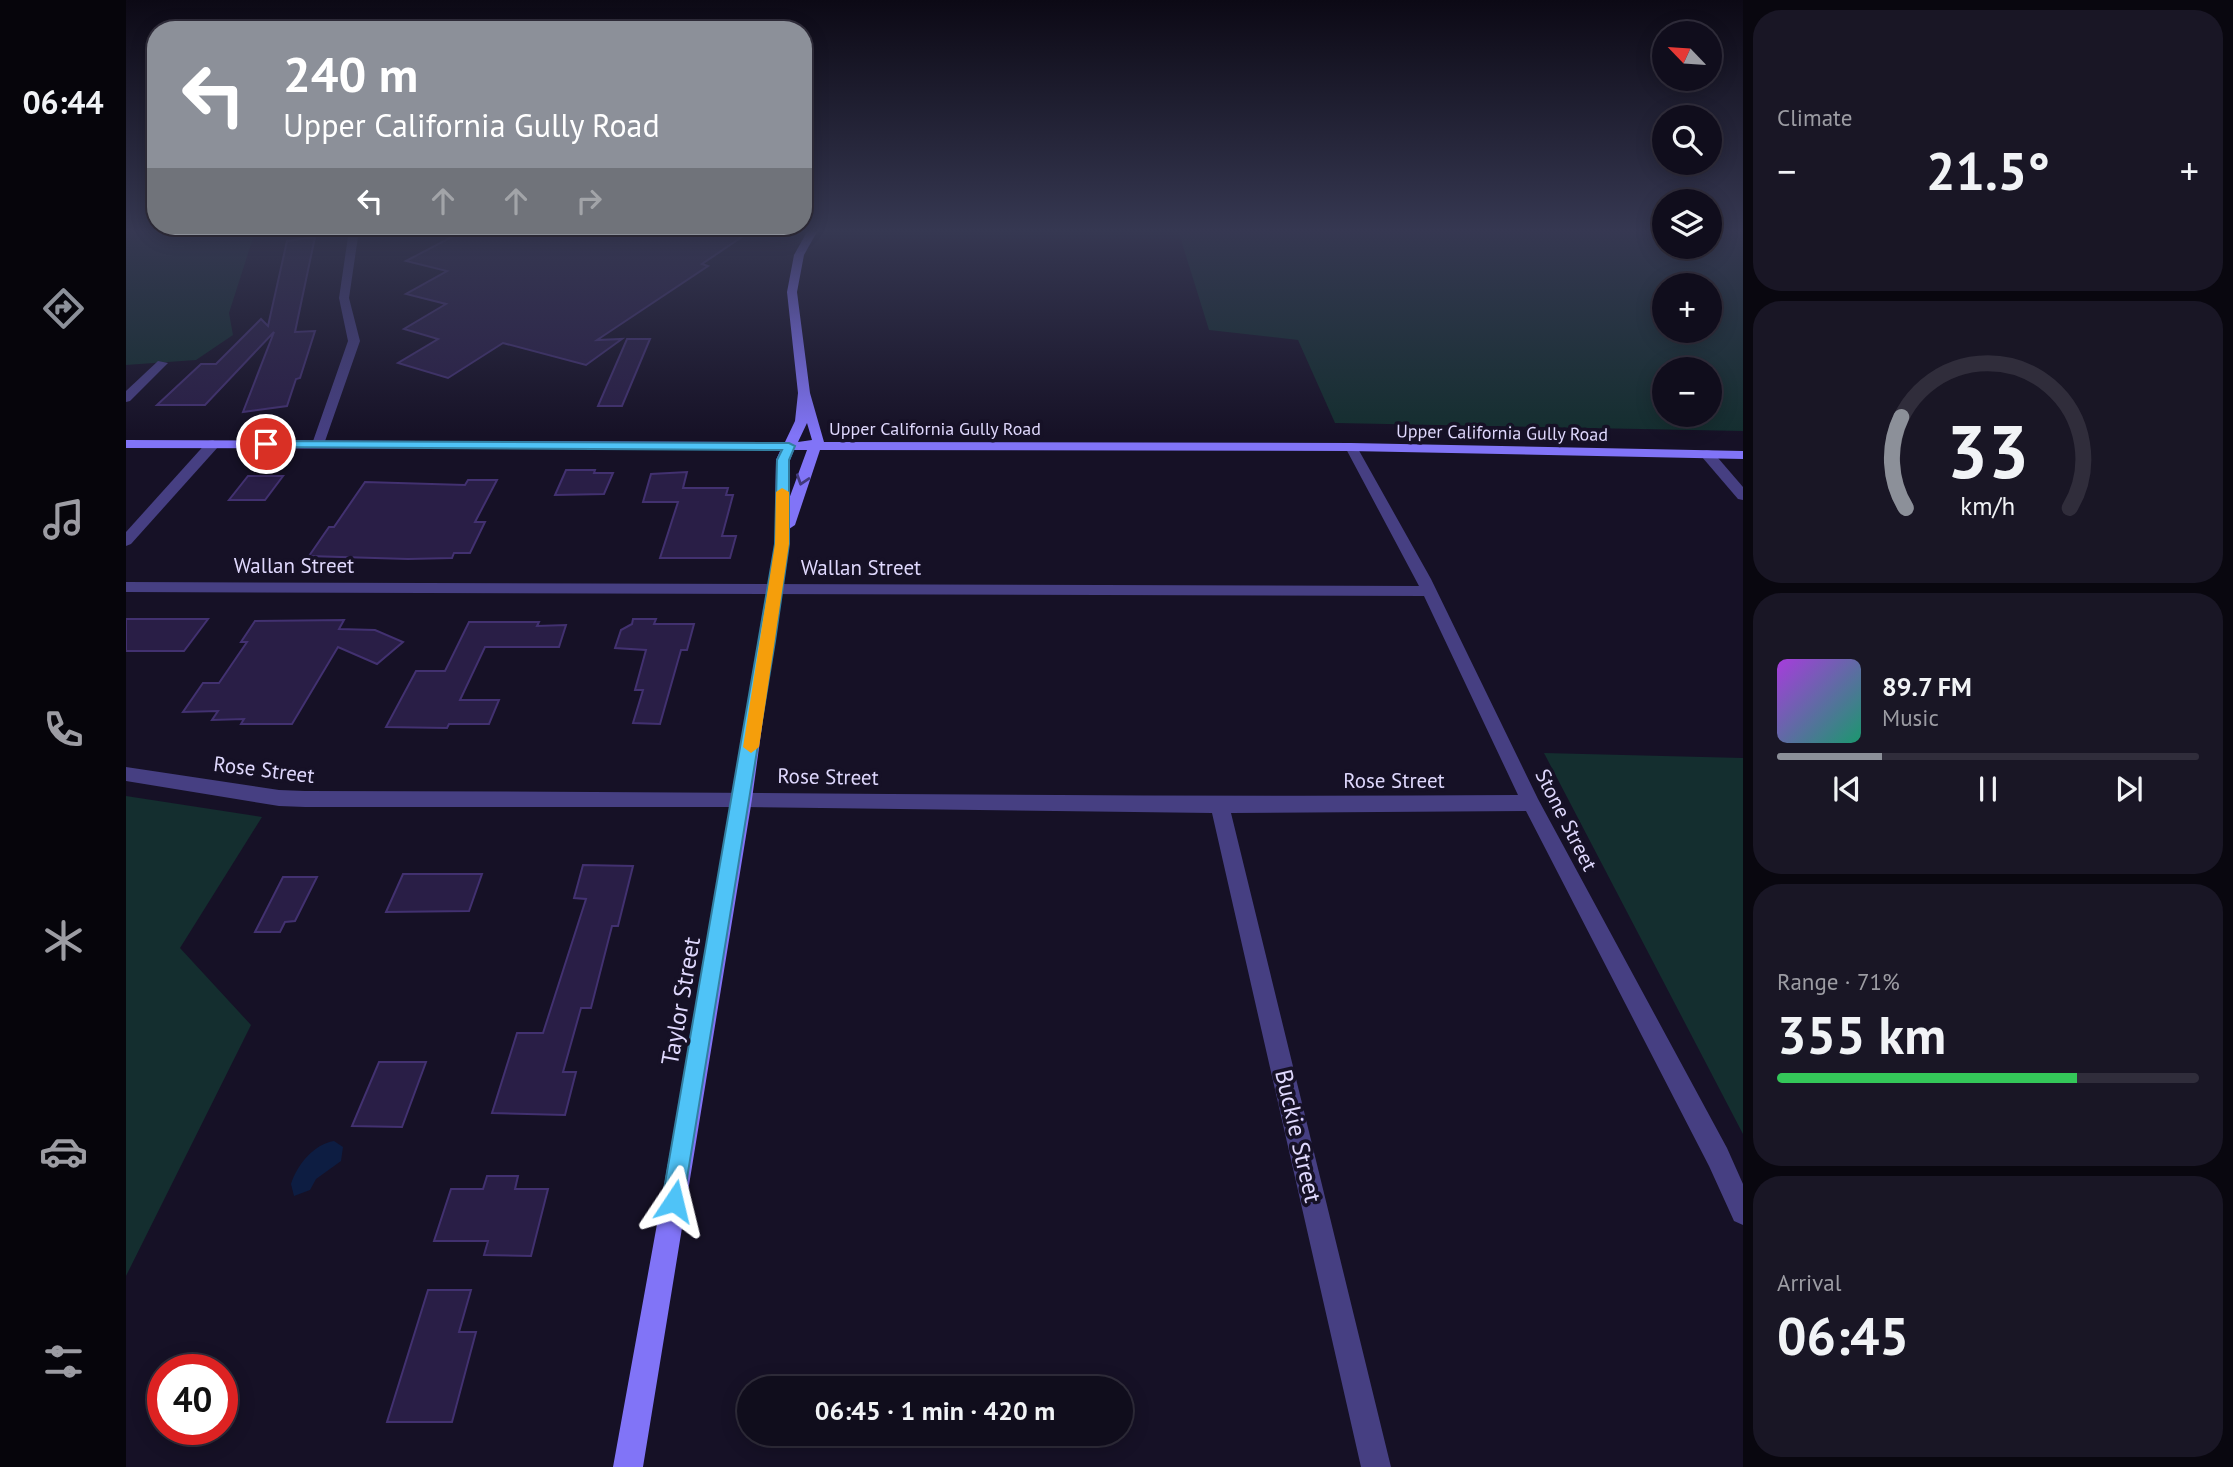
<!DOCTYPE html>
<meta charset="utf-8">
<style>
body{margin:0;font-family:"PT Sans",sans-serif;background:#191625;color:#f1f3f6;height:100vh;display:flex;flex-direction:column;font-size:26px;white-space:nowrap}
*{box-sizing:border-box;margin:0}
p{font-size:23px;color:#9c9ca3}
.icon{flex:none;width:38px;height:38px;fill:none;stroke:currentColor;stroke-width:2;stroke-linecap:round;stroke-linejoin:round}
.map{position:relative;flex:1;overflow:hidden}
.drawer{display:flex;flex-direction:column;gap:10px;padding:10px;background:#09070f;width:490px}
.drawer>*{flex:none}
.hud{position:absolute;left:21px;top:21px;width:665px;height:214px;border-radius:28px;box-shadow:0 4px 18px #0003,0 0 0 2px #302d3b;background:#8c9099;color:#fff;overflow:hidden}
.needle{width:46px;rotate:295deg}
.buttons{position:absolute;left:1526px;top:21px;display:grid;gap:14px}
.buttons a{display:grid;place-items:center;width:70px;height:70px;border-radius:50%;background:#100d1c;box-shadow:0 4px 18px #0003,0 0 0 2px #302d3b;font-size:35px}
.speed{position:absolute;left:21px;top:1354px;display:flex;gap:14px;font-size:35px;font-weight:700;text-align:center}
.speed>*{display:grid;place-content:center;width:91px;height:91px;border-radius:50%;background:#100d1c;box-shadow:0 4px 18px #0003,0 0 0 2px #302d3b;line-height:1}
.speed .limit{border:10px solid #d22;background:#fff;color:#111}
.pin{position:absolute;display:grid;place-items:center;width:60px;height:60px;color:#fff;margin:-30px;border:4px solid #fff;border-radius:50%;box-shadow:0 2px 7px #0007}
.me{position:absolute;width:77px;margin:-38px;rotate:10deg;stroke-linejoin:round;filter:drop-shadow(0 0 5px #0008)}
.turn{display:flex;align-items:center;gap:24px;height:147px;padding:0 21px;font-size:32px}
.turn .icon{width:91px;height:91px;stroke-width:2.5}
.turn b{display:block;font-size:49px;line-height:60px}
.lanes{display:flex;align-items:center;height:66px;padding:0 21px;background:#0003;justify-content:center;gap:35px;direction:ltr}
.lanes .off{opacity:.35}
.big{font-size:52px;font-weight:700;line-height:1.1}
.drawer .widget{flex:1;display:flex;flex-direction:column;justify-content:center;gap:10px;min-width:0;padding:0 24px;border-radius:28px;background:#191625}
.drawer .dial{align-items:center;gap:0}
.dial svg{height:182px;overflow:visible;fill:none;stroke:#302d3b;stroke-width:7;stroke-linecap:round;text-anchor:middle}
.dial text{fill:#f1f3f6;stroke:none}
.song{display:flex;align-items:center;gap:21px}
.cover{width:84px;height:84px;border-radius:10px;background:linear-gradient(135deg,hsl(280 70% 55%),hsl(160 70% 35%))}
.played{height:7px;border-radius:4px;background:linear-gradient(90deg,#8c9099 25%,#302d3b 25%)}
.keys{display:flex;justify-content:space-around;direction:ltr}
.heat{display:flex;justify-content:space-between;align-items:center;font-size:38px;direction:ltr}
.charge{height:10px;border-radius:5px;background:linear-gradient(90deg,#34c759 71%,#302d3b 0)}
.trip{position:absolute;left:611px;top:1376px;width:396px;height:70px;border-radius:35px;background:#100d1c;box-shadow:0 4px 18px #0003,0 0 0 2px #302d3b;font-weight:700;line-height:70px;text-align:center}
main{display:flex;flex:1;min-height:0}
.menu{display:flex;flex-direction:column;width:126px;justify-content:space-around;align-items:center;background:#06050b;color:#9c9ca3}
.menu .icon{width:49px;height:49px}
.menu .on{color:#8c9099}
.menu b{font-size:32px;color:#f1f3f6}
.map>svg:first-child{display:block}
.green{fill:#142e2f;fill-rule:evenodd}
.water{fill:#0d1d42}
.building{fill:#291e46;stroke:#423170;stroke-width:2}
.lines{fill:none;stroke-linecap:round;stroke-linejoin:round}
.street{fill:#463f82;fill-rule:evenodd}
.secondary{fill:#8174f7;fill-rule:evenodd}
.oneway{stroke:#41397a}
.route{fill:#4fc3f7;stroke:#337fa1;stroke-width:2}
.slow{fill:#f59e0b}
.labels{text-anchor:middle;stroke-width:7;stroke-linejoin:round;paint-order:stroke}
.far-street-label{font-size:18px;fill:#dfd8fd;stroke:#161126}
.street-label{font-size:21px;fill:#dfd8fd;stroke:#161126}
.near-street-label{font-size:24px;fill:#dfd8fd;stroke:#161126}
</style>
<main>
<nav class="menu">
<b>06:44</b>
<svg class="icon on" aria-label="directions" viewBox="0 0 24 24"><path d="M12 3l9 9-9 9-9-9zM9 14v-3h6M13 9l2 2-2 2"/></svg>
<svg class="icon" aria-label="music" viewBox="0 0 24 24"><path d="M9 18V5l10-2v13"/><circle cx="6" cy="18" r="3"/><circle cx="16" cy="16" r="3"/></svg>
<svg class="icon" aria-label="phone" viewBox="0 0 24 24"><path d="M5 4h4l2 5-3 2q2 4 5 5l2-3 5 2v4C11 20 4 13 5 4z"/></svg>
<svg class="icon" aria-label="climate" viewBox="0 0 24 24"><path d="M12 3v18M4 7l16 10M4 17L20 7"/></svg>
<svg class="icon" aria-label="car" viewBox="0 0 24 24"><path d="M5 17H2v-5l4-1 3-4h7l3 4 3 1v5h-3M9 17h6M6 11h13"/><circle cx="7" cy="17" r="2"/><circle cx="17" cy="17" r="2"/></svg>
<svg class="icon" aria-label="filters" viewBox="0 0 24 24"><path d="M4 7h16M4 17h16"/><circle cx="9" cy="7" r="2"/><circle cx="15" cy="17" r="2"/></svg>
</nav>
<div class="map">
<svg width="1617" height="1467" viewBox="0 0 1617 1467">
<rect width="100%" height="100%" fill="#161126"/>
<!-- green -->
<g class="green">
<polygon points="0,230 194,230 127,238 103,313 107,335 70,360 0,365"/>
<path d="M1052,230h486v17h46v-17h33v201l-408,-8 -37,-83 -89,-10zM1538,285h46v46h-46zM1538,369h46v46h-46z"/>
<polygon points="1418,753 1617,758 1617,1134"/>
<polygon points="0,796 136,817 54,948 125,1025 0,1276"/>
</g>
<!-- water -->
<path class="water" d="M208,1141l9,6 -2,14 -25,18 -6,11 -16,6 -3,-12c6,-19 23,-40 43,-43z"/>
<!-- building -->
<g class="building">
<polygon points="339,230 626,230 576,264 582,266 471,340 496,339 460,365 377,343 322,378 272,363 312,339 278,329 320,304 280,294 321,271 280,261"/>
<polygon points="189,237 169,332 189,331 174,378 170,379 161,406 117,412 148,332 79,405 31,405 75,364 90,364 135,319 142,326 161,241"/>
<polygon points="501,339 524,339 496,406 472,406"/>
<polygon points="440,470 469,470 468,473 487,473 478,494 429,495"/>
<polygon points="561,472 557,488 602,488 600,495 607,495 596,536 610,536 604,558 534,558 552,502 517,502 525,474"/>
<polygon points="122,476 157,476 139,500 103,500"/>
<polygon points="342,480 371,480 349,522 359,522 344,553 328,553 326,558 282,559 183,556 203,527 208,527 239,482 339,485"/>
<polygon points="0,619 82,619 58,651 0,651"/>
<polygon points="507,619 530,619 528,624 568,624 561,650 555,650 534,724 507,723 517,690 509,690 520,650 489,648 495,630 506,624"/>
<polygon points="218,620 213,629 249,630 277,642 251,664 212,647 166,724 115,724 118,719 86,720 92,711 57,712 77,683 93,683 121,642 115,642 129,621"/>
<polygon points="343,622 413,622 411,626 440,625 433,647 359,647 334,700 373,700 363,724 323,724 321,728 260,727 290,671 319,671"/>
<polygon points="457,865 507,866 492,926 486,926 465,1008 455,1008 437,1072 450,1072 439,1115 366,1113 391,1033 417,1033 460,899 448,898"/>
<polygon points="277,874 356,874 343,911 260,912"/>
<polygon points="157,877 191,877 169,921 159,922 154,932 129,932"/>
<polygon points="253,1062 300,1062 276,1127 226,1126"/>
<polygon points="361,1176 392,1176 389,1189 422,1189 405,1256 358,1255 362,1241 308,1241 325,1189 357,1189"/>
<polygon points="302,1290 345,1290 333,1332 350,1332 326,1422 261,1422"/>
</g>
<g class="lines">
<!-- street -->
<g class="street">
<polygon points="223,230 233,230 223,298 234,341 198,444 192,448 186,444 222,341 213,298"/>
<polygon points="32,361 42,363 4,401 0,402 0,391"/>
<polygon points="87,440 93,444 92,447 5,544 0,546 0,532 82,441"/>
<path d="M1225,443l6,4 74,132 107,220 189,349 16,36v41l-9,-4 -25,-55 -183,-355 -295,2 160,654h-30l-149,-654 -469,-6h-438l-26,-1 -153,-25v-14l153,23 26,1c404,0 809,7 1213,4l-94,-199 -1298,-4v-10l1293,4 -74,-139z"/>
<polygon points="1581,450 1586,451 1617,487 1617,500 1612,499 1576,457 1576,451"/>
</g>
<!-- secondary -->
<path class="secondary" d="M682,230h10l-14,25 -7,37 13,101 14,49 527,1 392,8v8l-392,-8 -531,-1 -25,75 -6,4 -37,270 -109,668h-30l121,-668 41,-255 1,-84 5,-11 -655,-1v-8l659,2 10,-21 3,-28 -11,-101 7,-37zM681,423l5,17 -14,2zM668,450h13l-18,49 1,-39z"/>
</g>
<!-- one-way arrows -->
<defs><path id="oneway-chevron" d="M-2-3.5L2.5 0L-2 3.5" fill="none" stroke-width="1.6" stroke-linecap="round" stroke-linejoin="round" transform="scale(1.75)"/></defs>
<use class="oneway" href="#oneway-chevron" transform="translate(676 480) rotate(108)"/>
<!-- sky -->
<linearGradient id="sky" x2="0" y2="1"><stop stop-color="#0c0915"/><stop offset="0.53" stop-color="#363852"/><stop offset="1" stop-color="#363852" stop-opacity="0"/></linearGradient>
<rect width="1617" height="436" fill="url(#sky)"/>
<!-- route -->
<polygon class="route" points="140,441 663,443 669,446 663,460 663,544 649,641 556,1209 548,1212 540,1209 536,1201 649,544 651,460 656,450 136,447 134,444"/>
<!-- slow -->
<polygon class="slow" points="656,488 663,492 663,544 633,747 625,753 617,747 649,544 650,492"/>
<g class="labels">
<!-- far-street labels -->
<g class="far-street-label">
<text x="809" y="435">Upper California Gully Road</text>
<text transform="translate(1376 433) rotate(1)" y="6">Upper California Gully Road</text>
</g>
<!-- street labels -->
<g class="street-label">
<text x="168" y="573">Wallan Street</text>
<text x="735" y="575">Wallan Street</text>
<text transform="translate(138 770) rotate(7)" y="7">Rose Street</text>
<text transform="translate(702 777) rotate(1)" y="7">Rose Street</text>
<text x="1268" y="788">Rose Street</text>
<text transform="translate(1440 820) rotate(63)" y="7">Stone Street</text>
</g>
<!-- near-street labels -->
<g class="near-street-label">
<text transform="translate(555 1001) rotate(-80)" y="8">Taylor Street</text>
<text transform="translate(1172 1136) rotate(77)" y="8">Buckie Street</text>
</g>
</g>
</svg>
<div class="buttons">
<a><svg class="needle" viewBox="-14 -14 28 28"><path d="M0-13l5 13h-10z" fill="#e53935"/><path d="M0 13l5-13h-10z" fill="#9c9ca3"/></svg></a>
<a><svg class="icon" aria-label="search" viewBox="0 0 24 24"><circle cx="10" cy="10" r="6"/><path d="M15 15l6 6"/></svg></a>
<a><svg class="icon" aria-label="layers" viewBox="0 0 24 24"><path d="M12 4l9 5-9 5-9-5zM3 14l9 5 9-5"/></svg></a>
<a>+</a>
<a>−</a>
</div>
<div class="speed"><div class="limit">40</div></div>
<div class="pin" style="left:140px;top:444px;background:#d93025"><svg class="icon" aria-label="arrive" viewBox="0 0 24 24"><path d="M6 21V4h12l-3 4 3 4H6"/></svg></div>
<svg class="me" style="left:548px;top:1201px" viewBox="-20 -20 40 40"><path d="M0-17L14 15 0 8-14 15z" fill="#4fc3f7" stroke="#fff" stroke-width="4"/></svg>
<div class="trip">06:45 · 1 min · 420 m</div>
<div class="hud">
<div class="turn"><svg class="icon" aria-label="left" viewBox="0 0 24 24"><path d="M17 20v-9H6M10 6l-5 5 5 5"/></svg><div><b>240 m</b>Upper California Gully Road</div></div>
<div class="lanes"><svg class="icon" aria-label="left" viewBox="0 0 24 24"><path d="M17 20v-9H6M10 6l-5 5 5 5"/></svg><svg class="icon off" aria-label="ahead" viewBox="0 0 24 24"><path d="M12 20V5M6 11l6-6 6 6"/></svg><svg class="icon off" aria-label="ahead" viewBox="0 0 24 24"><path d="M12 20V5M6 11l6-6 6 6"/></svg><svg class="icon off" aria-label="right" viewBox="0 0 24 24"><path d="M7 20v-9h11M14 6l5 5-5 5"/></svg></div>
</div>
</div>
<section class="drawer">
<div class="widget"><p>Climate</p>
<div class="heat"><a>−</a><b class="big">21.5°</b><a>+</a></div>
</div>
<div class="widget dial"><svg viewBox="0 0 100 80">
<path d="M14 69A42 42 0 1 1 86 69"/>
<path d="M14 69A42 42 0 0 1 12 29" stroke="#8c9099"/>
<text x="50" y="56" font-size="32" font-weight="700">33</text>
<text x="50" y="72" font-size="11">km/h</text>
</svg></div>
<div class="widget">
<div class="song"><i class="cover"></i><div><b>89.7 FM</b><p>Music</p></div></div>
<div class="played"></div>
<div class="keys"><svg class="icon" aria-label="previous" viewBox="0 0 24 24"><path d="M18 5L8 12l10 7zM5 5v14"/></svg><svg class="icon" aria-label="pause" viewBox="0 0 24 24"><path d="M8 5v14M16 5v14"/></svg><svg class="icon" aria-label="next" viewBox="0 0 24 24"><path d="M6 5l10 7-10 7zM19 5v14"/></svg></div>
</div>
<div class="widget"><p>Range · 71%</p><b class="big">355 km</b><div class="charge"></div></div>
<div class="widget"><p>Arrival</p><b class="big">06:45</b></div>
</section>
</main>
